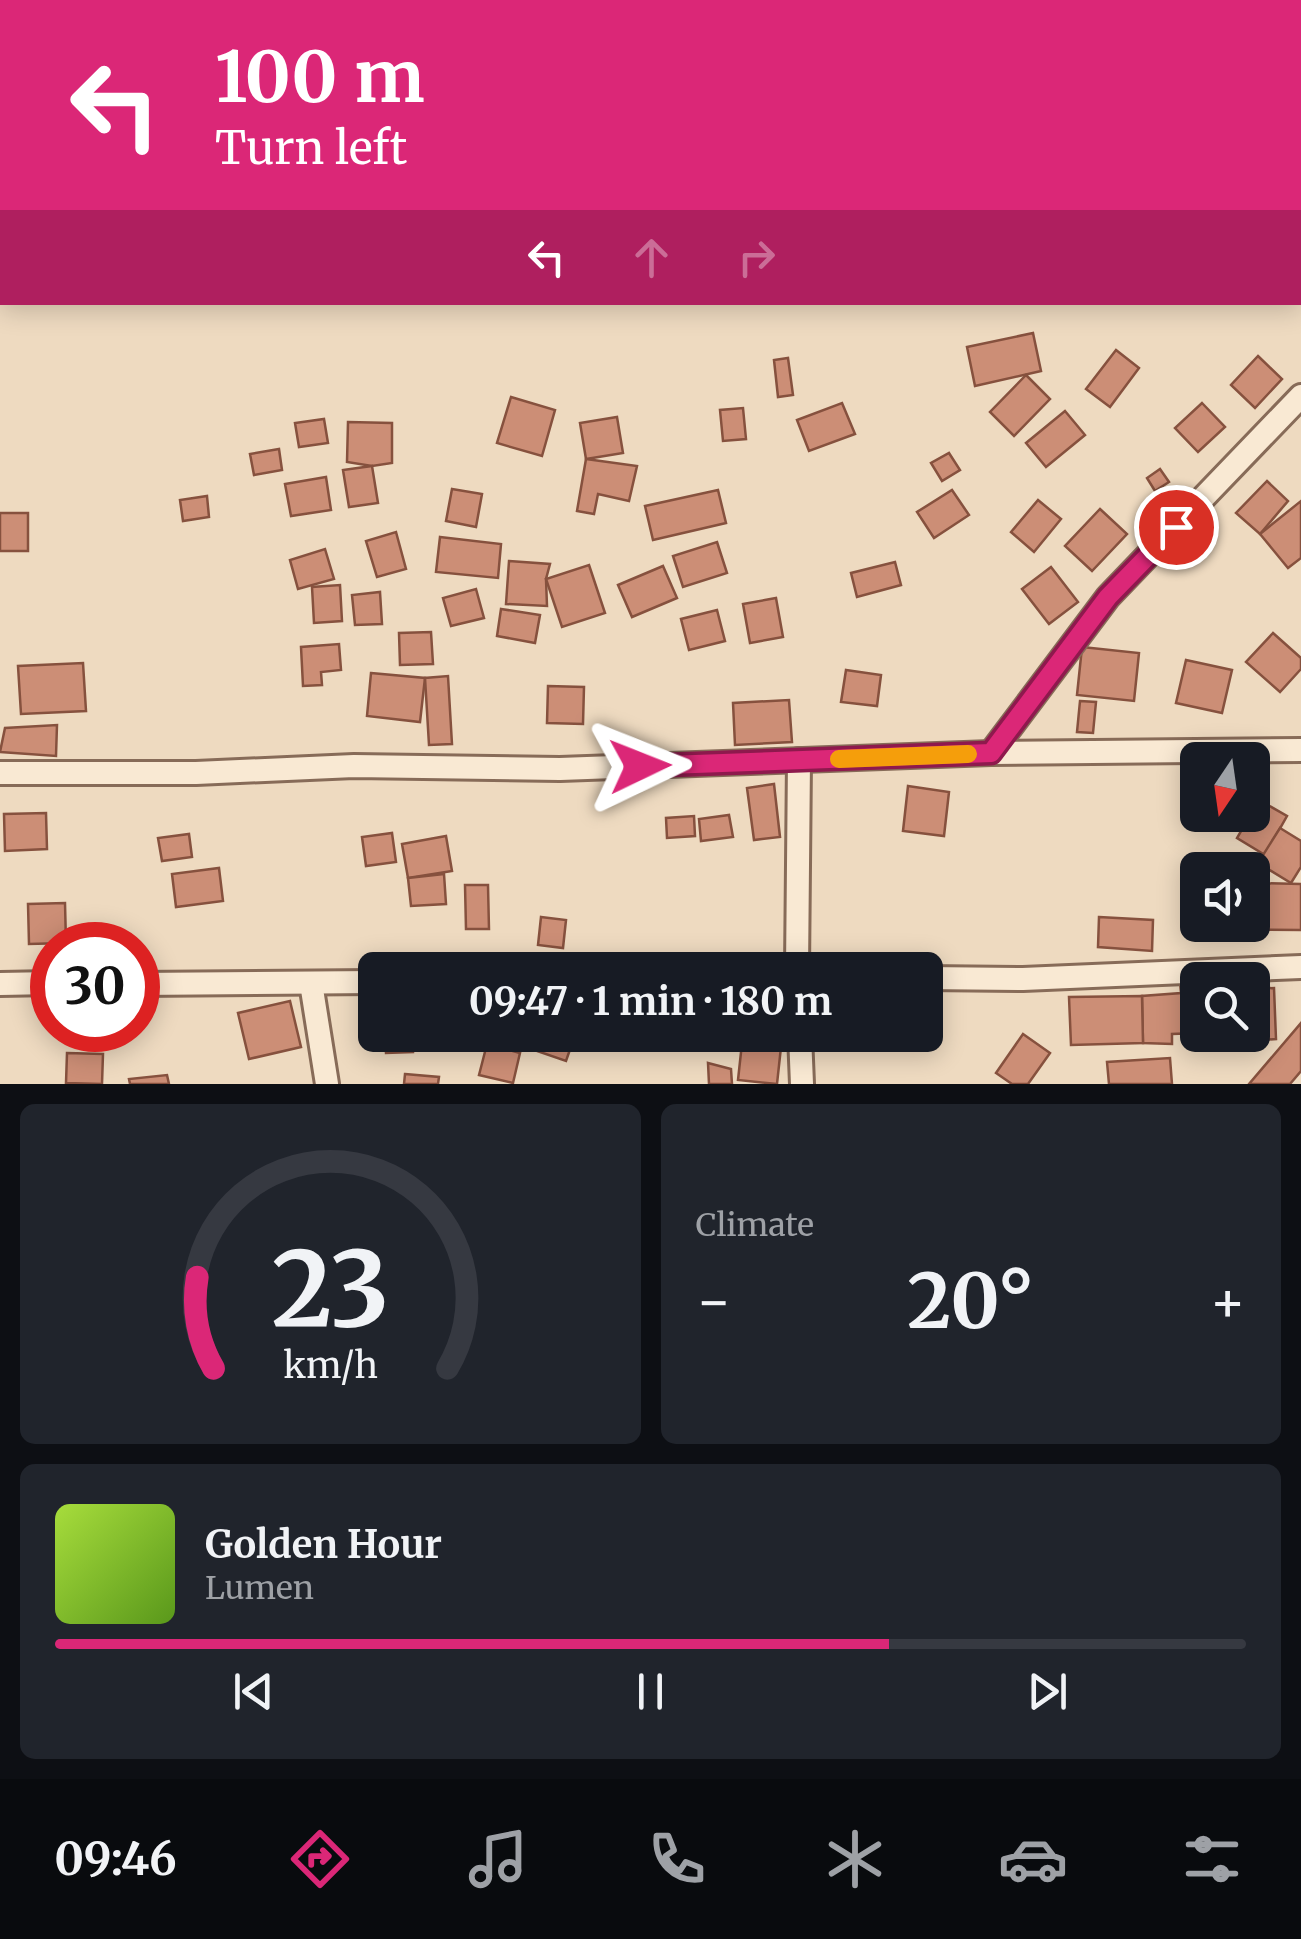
<!DOCTYPE html>
<meta charset="utf-8">
<style>
body{margin:0;font-family:Merriweather,serif;background:#20242c;color:#f1f3f6;height:100vh;display:flex;flex-direction:column;font-size:38px;white-space:nowrap}
*{box-sizing:border-box;margin:0}
p{font-size:32px;color:#9ea1a6}
.icon{flex:none;width:55px;height:55px;fill:none;stroke:currentColor;stroke-width:2;stroke-linecap:round;stroke-linejoin:round}
.map{position:relative;height:1084px;overflow:hidden}
.sheet{display:flex;flex-direction:column;gap:20px;padding:20px;background:#0d0f14;flex:1}
.sheet>*{flex:none}
.top-card{position:absolute;left:0px;top:0px;width:1302px;height:305px;box-shadow:0 5px 25px #0003;background:#db2777;color:#fff;overflow:hidden}
.needle{width:65px;rotate:193deg}
.fabs{position:absolute;left:1180px;top:742px;display:grid;gap:20px}
.fabs a{display:grid;place-items:center;width:90px;height:90px;border-radius:15px;background:#171b24;box-shadow:0 5px 25px #0003;font-size:50px}
.speed{position:absolute;left:30px;top:922px;display:flex;gap:20px;font-size:50px;font-weight:700;text-align:center}
.speed>*{display:grid;place-content:center;width:130px;height:130px;border-radius:50%;background:#171b24;box-shadow:0 5px 25px #0003;line-height:1}
.speed .limit{border:15px solid #d22;background:#fff;color:#111}
.pin{position:absolute;display:grid;place-items:center;width:85px;height:85px;color:#fff;margin:-42px;border:5px solid #fff;border-radius:50%;box-shadow:0 2px 10px #0007}
.me{position:absolute;width:110px;margin:-55px;rotate:88deg;stroke-linejoin:round;filter:drop-shadow(0 0 8px #0008)}
.turn{display:flex;align-items:center;gap:35px;height:210px;padding:0 50px;font-size:45px}
.turn .icon{width:130px;height:130px;stroke-width:2.5}
.turn b{display:block;font-size:70px;line-height:85px}
.lanes{display:flex;align-items:center;height:95px;padding:0 50px;background:#0003;justify-content:center;gap:50px;direction:ltr}
.lanes .off{opacity:.35}
.big{font-size:75px;font-weight:700;line-height:1.1}
.sheet .widget{flex:1;display:flex;flex-direction:column;justify-content:center;gap:15px;min-width:0;padding:0 35px;border-radius:15px;background:#20242c}
.sheet .dial{align-items:center;gap:0}
.dial svg{height:260px;overflow:visible;fill:none;stroke:#363941;stroke-width:7;stroke-linecap:round;text-anchor:middle}
.dial text{fill:#f1f3f6;stroke:none}
.song{display:flex;align-items:center;gap:30px}
.cover{width:120px;height:120px;border-radius:15px;background:linear-gradient(135deg,hsl(80 70% 55%),hsl(90 70% 35%))}
.played{height:10px;border-radius:5px;background:linear-gradient(90deg,#db2777 70%,#363941 70%)}
.keys{display:flex;justify-content:space-around;direction:ltr}
.heat{display:flex;justify-content:space-between;align-items:center;font-size:55px;direction:ltr}
.sheet .tiles{flex:1;display:grid;gap:20px;grid-template-columns:1fr 1fr}
.widget:last-child{grid-column:span 2}
.trip{position:absolute;left:358px;top:952px;width:585px;height:100px;border-radius:15px;background:#171b24;box-shadow:0 5px 25px #0003;font-weight:700;line-height:100px;text-align:center}
.dock{display:flex;height:160px;justify-content:space-around;align-items:center;background:#090b0e;color:#9ea1a6}
.dock .icon{width:70px;height:70px}
.dock .current{color:#db2777}
.dock b{font-size:45px;color:#f1f3f6}
.map>svg:first-child{display:block}
.lines{fill:none;stroke-linecap:round;stroke-linejoin:round}
.stream{stroke:#6a8e80;stroke-width:8}
.building{fill:#cc8e76;stroke:#86513e;stroke-width:2.5}
.minor-casing{stroke:#876b58;stroke-width:28}
.minor{stroke:#f9e9d3;stroke-width:22}
.route-casing{stroke:#8e194d;stroke-width:25}
.route{stroke:#db2777;stroke-width:18}
.slow{stroke:#f59e0b;stroke-width:18}
</style>
<div class="map">
<svg width="1301" height="1084" viewBox="0 0 1301 1084">
<rect width="100%" height="100%" fill="#eedac0"/>
<g class="lines">
<!-- stream -->
<g class="stream">
<polyline points="1108,2 1114,0"/>
<polyline points="0,287 2,286"/>
</g>
</g>
<!-- building -->
<g class="building">
<polygon points="1033,333 1041,371 975,386 967,347"/>
<polygon points="1116,350 1139,368 1110,407 1086,389"/>
<polygon points="1258,356 1282,379 1255,408 1231,385"/>
<polygon points="788,358 793,395 778,397 774,360"/>
<polygon points="1026,375 1050,399 1014,436 990,412"/>
<polygon points="511,397 555,410 542,456 497,443"/>
<polygon points="842,403 855,434 809,451 797,420"/>
<polygon points="1202,403 1225,427 1198,452 1175,428"/>
<polygon points="743,408 746,439 723,441 720,410"/>
<polygon points="1065,411 1085,435 1046,467 1026,443"/>
<polygon points="617,417 623,453 586,459 580,423"/>
<polygon points="324,419 328,443 299,447 295,423"/>
<polygon points="348,422 392,423 392,463 372,466 347,462"/>
<polygon points="279,449 282,470 254,475 250,454"/>
<polygon points="949,453 960,470 942,481 931,463"/>
<polygon points="586,459 637,466 629,501 598,494 594,514 577,511"/>
<polygon points="372,466 378,503 349,507 343,470"/>
<polygon points="1160,469 1169,482 1155,491 1147,478"/>
<polygon points="326,477 331,510 291,516 285,484"/>
<polygon points="1267,481 1288,501 1260,534 1236,513"/>
<polygon points="452,489 482,494 476,527 446,521"/>
<polygon points="718,490 726,523 653,540 645,506"/>
<polygon points="952,490 969,515 934,538 917,512"/>
<polygon points="207,496 209,517 183,521 180,500"/>
<polygon points="1038,500 1061,519 1034,552 1011,532"/>
<polygon points="1301,501 1301,558 1288,568 1260,534"/>
<polygon points="1100,509 1127,534 1092,571 1065,546"/>
<rect x="0" y="513" width="28" height="38"/>
<polygon points="396,532 406,569 377,577 366,541"/>
<polygon points="440,537 501,544 498,578 436,572"/>
<polygon points="717,542 727,573 683,587 673,556"/>
<polygon points="325,549 334,579 298,589 290,560"/>
<polygon points="509,561 550,564 546,579 547,606 506,604"/>
<polygon points="895,562 901,585 857,597 851,573"/>
<polygon points="589,565 605,613 562,627 546,579"/>
<polygon points="663,566 677,598 632,617 618,585"/>
<polygon points="1051,567 1078,602 1049,624 1022,589"/>
<polygon points="340,585 342,621 314,623 312,587"/>
<polygon points="476,589 484,618 451,626 443,598"/>
<polygon points="380,592 382,624 355,625 352,595"/>
<polygon points="776,598 783,637 750,643 743,604"/>
<polygon points="501,609 540,615 535,643 497,636"/>
<polygon points="717,610 725,641 689,650 681,619"/>
<polygon points="431,632 433,664 400,665 399,633"/>
<polygon points="1273,633 1301,658 1301,669 1280,692 1246,662"/>
<polygon points="339,644 341,670 321,672 322,685 303,686 301,647"/>
<polygon points="1082,647 1139,653 1134,701 1077,695"/>
<polygon points="1186,660 1232,670 1222,713 1176,703"/>
<polygon points="83,663 86,711 21,714 18,666"/>
<polygon points="846,670 881,675 877,706 841,702"/>
<polygon points="371,673 425,678 420,722 367,716"/>
<polygon points="448,676 452,744 429,745 425,678"/>
<polygon points="548,686 584,687 583,724 547,723"/>
<polygon points="789,700 792,742 735,745 733,703"/>
<polygon points="1080,701 1096,702 1093,733 1077,732"/>
<polygon points="57,725 56,756 0,752 5,728"/>
<polygon points="774,784 780,837 754,840 747,788"/>
<polygon points="908,786 949,792 944,836 903,831"/>
<polygon points="1259,800 1287,816 1265,855 1237,838"/>
<polygon points="46,813 47,849 5,851 4,814"/>
<polygon points="729,815 733,837 701,841 699,819"/>
<polygon points="694,816 695,836 667,838 666,818"/>
<polygon points="1280,828 1301,841 1301,867 1291,883 1258,863"/>
<polygon points="392,833 396,862 366,866 362,837"/>
<polygon points="189,834 192,857 162,861 158,838"/>
<polygon points="446,836 452,871 408,878 402,844"/>
<polygon points="219,868 223,901 176,907 172,874"/>
<polygon points="444,874 446,904 411,906 408,878"/>
<polygon points="1252,883 1301,884 1301,930 1213,929 1213,925 1252,925"/>
<polygon points="465,885 488,885 489,929 466,929"/>
<polygon points="65,903 66,943 29,944 28,904"/>
<polygon points="541,917 566,920 563,948 538,945"/>
<polygon points="1099,917 1153,920 1152,951 1098,947"/>
<polygon points="1198,981 1198,1033 1172,1034 1172,1044 1143,1043 1142,996 1181,993 1180,982"/>
<polygon points="1274,988 1276,1039 1253,1041 1252,989"/>
<polygon points="1142,996 1143,1043 1071,1045 1069,997"/>
<polygon points="290,1001 301,1047 249,1059 238,1013"/>
<polygon points="1301,1023 1301,1071 1290,1084 1249,1084"/>
<polygon points="1023,1034 1050,1053 1028,1084 1012,1084 996,1073"/>
<polygon points="385,1035 413,1035 413,1052 386,1053"/>
<polygon points="538,1035 574,1038 566,1061 534,1050"/>
<polygon points="742,1043 781,1047 777,1084 738,1080"/>
<polygon points="487,1044 520,1053 513,1083 479,1075"/>
<polygon points="67,1053 103,1054 102,1084 66,1083"/>
<polygon points="1170,1058 1172,1084 1109,1084 1107,1062"/>
<polygon points="708,1063 731,1069 732,1084 709,1084"/>
<polygon points="405,1074 439,1077 438,1084 404,1084"/>
<polygon points="167,1075 169,1084 130,1084 129,1079"/>
</g>
<g class="lines">
<defs>
<g id="minor">
<polyline points="991,753 1108,597 1301,396"/>
<polyline points="0,773 196,773 354,766 560,769 991,753 1301,750"/>
<polyline points="797,970 799,760"/>
<polyline points="925,978 1023,979 1301,967"/>
<polyline points="311,983 327,1084"/>
<polyline points="0,984 52,983"/>
<polyline points="138,984 375,982"/>
<polyline points="800,1035 802,1084"/>
</g>
</defs>
<!-- minor casing -->
<use href="#minor" class="minor-casing"/>
<!-- minor -->
<use href="#minor" class="minor"/>
</g>
<g class="lines">
<defs>
<polyline id="route" points="640,766 991,753 1108,597 1176,527"/>
</defs>
<!-- route casing -->
<use href="#route" class="route-casing"/>
<!-- route -->
<use href="#route" class="route"/>
<!-- slow -->
<polyline class="slow" points="839,759 968,754"/>
</g>
</svg>
<div class="fabs">
<a><svg class="needle" viewBox="-14 -14 28 28"><path d="M0-13l5 13h-10z" fill="#e53935"/><path d="M0 13l5-13h-10z" fill="#9ea1a6"/></svg></a>
<a><svg class="icon" aria-label="sound" viewBox="0 0 24 24"><path d="M4 9h4l5-4v14l-5-4H4zM17 9q2 3 0 6"/></svg></a>
<a><svg class="icon" aria-label="search" viewBox="0 0 24 24"><circle cx="10" cy="10" r="6"/><path d="M15 15l6 6"/></svg></a>
</div>
<div class="speed"><div class="limit">30</div></div>
<div class="pin" style="left:1176px;top:527px;background:#d93025"><svg class="icon" aria-label="arrive" viewBox="0 0 24 24"><path d="M6 21V4h12l-3 4 3 4H6"/></svg></div>
<svg class="me" style="left:640px;top:766px" viewBox="-20 -20 40 40"><path d="M0-17L14 15 0 8-14 15z" fill="#db2777" stroke="#fff" stroke-width="4"/></svg>
<div class="trip">09:47 · 1 min · 180 m</div>
<div class="top-card">
<div class="turn"><svg class="icon" aria-label="left" viewBox="0 0 24 24"><path d="M17 20v-9H6M10 6l-5 5 5 5"/></svg><div><b>100 m</b>Turn left</div></div>
<div class="lanes"><svg class="icon" aria-label="left" viewBox="0 0 24 24"><path d="M17 20v-9H6M10 6l-5 5 5 5"/></svg><svg class="icon off" aria-label="ahead" viewBox="0 0 24 24"><path d="M12 20V5M6 11l6-6 6 6"/></svg><svg class="icon off" aria-label="right" viewBox="0 0 24 24"><path d="M7 20v-9h11M14 6l5 5-5 5"/></svg></div>
</div>
</div>
<section class="sheet">
<div class="tiles">
<div class="widget dial"><svg viewBox="0 0 100 80">
<path d="M14 69A42 42 0 1 1 86 69"/>
<path d="M14 69A42 42 0 0 1 9 41" stroke="#db2777"/>
<text x="50" y="56" font-size="32" font-weight="700">23</text>
<text x="50" y="72" font-size="11">km/h</text>
</svg></div>
<div class="widget"><p>Climate</p>
<div class="heat"><a>−</a><b class="big">20°</b><a>+</a></div>
</div>
<div class="widget">
<div class="song"><i class="cover"></i><div><b>Golden Hour</b><p>Lumen</p></div></div>
<div class="played"></div>
<div class="keys"><svg class="icon" aria-label="previous" viewBox="0 0 24 24"><path d="M18 5L8 12l10 7zM5 5v14"/></svg><svg class="icon" aria-label="pause" viewBox="0 0 24 24"><path d="M8 5v14M16 5v14"/></svg><svg class="icon" aria-label="next" viewBox="0 0 24 24"><path d="M6 5l10 7-10 7zM19 5v14"/></svg></div>
</div>
</div>
</section>
<nav class="dock">
<b>09:46</b>
<svg class="icon current" aria-label="directions" viewBox="0 0 24 24"><path d="M12 3l9 9-9 9-9-9zM9 14v-3h6M13 9l2 2-2 2"/></svg>
<svg class="icon" aria-label="music" viewBox="0 0 24 24"><path d="M9 18V5l10-2v13"/><circle cx="6" cy="18" r="3"/><circle cx="16" cy="16" r="3"/></svg>
<svg class="icon" aria-label="phone" viewBox="0 0 24 24"><path d="M5 4h4l2 5-3 2q2 4 5 5l2-3 5 2v4C11 20 4 13 5 4z"/></svg>
<svg class="icon" aria-label="climate" viewBox="0 0 24 24"><path d="M12 3v18M4 7l16 10M4 17L20 7"/></svg>
<svg class="icon" aria-label="car" viewBox="0 0 24 24"><path d="M5 17H2v-5l4-1 3-4h7l3 4 3 1v5h-3M9 17h6M6 11h13"/><circle cx="7" cy="17" r="2"/><circle cx="17" cy="17" r="2"/></svg>
<svg class="icon" aria-label="filters" viewBox="0 0 24 24"><path d="M4 7h16M4 17h16"/><circle cx="9" cy="7" r="2"/><circle cx="15" cy="17" r="2"/></svg>
</nav>
